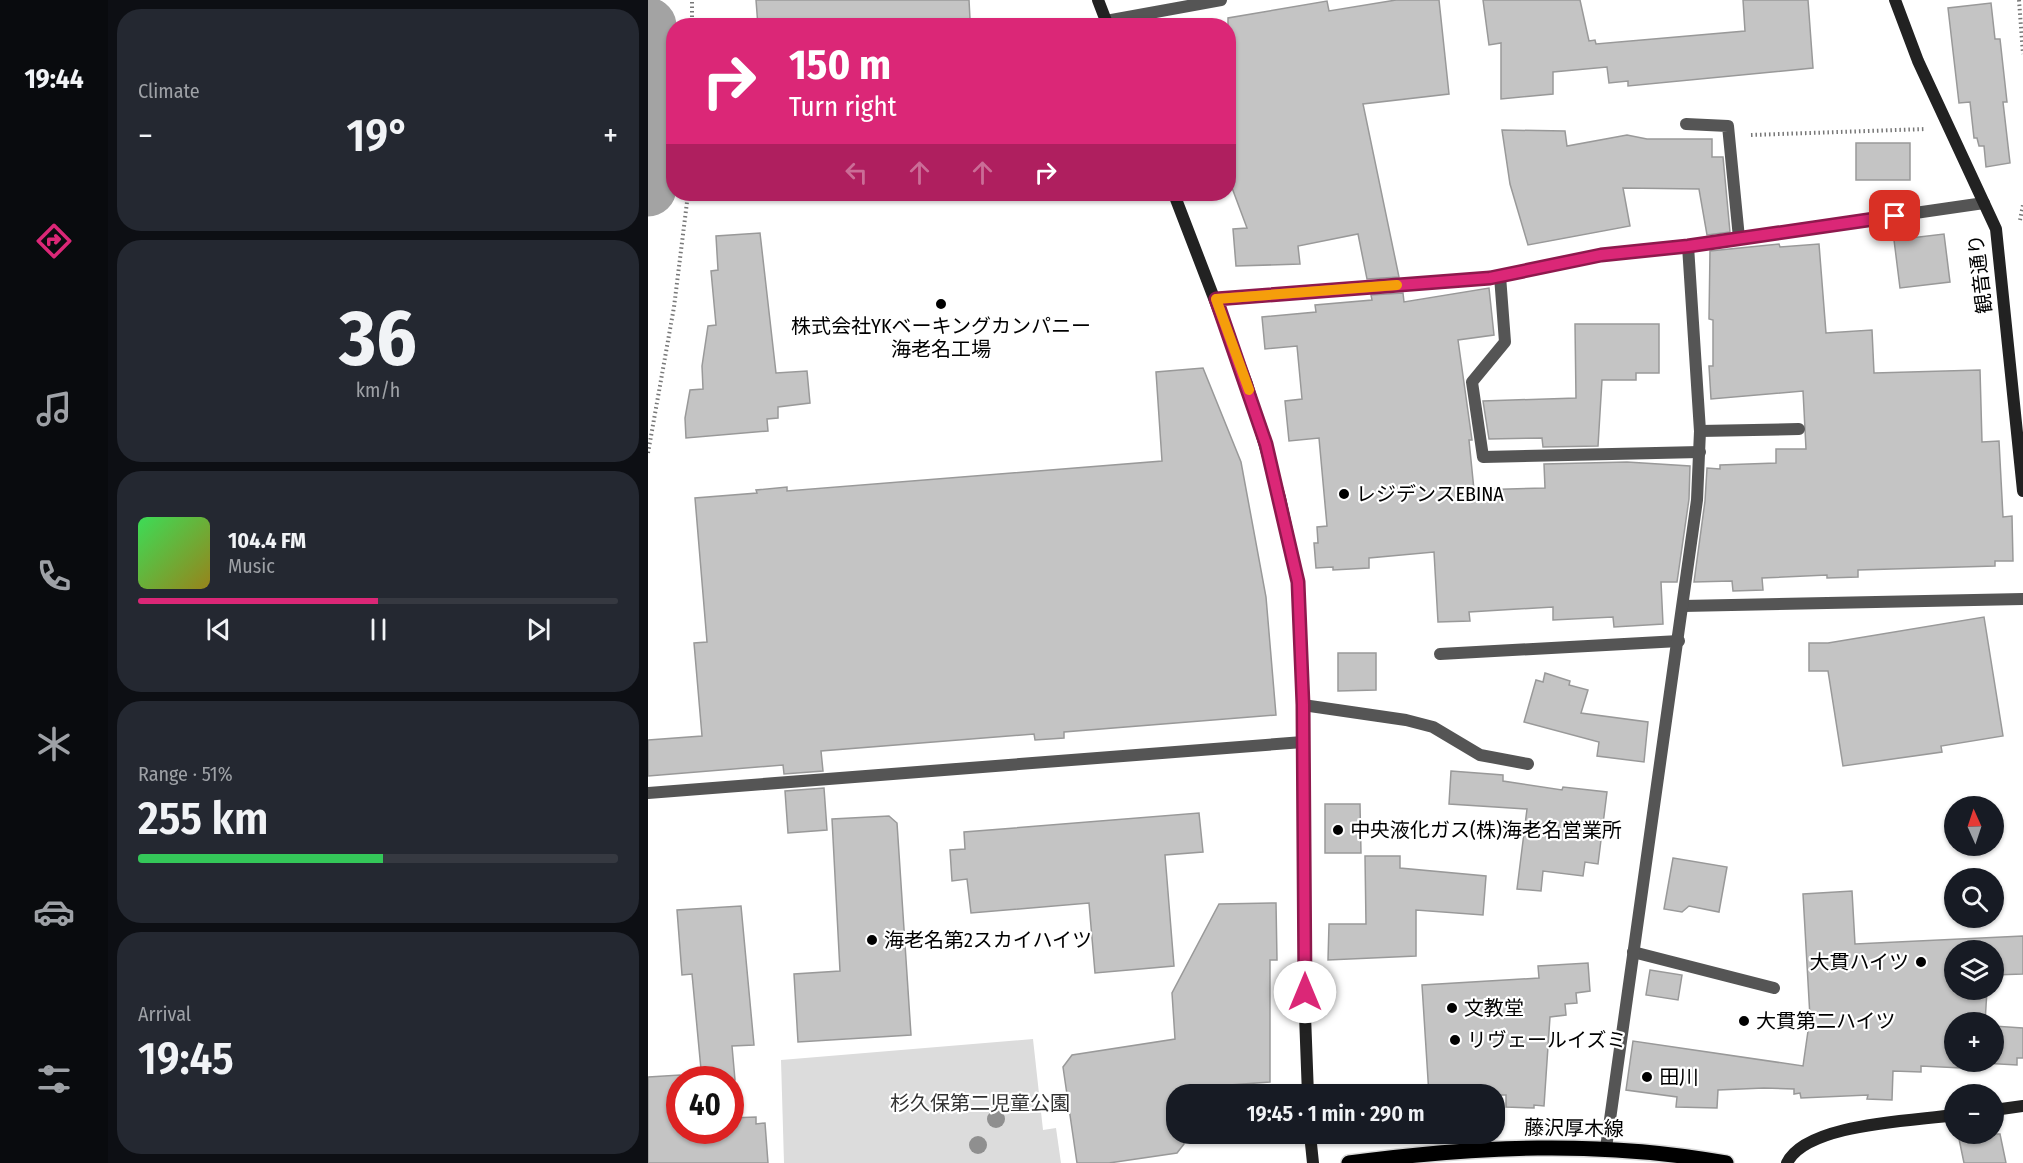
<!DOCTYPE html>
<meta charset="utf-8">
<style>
body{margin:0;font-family:"Fira Sans Condensed","Noto Sans JP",sans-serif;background:#242831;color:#f1f3f6;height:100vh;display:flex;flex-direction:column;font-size:22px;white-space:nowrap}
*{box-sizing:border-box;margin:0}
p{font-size:20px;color:#9ea1a6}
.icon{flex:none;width:33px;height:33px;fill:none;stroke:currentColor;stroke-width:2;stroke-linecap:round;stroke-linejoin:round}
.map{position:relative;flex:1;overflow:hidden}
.panel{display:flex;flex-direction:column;gap:9px;padding:9px;background:#0d0f14;width:540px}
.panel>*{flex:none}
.hud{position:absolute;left:18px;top:18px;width:570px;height:183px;border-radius:24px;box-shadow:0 2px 4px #0004;background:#db2777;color:#fff;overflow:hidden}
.needle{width:39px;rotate:357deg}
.tools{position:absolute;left:1296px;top:796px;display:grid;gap:12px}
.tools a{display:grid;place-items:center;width:60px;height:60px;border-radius:50%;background:#171b24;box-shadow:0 2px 4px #0004;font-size:30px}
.speed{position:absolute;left:18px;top:1066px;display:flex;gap:12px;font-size:30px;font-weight:700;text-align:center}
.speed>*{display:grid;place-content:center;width:78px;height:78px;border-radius:50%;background:#171b24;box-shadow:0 2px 4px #0004;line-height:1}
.speed .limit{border:9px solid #d22;background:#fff;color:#111}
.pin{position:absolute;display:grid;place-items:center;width:51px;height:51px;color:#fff;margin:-26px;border-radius:12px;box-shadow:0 3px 9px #0006}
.me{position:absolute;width:66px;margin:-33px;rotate:0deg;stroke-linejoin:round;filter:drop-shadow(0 0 4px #0008)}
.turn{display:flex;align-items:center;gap:21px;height:126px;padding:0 24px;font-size:27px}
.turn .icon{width:78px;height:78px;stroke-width:2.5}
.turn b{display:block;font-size:42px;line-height:51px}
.lanes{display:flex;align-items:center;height:57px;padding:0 24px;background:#0003;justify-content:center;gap:30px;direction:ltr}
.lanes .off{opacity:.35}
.big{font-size:45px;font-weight:600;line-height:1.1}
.panel .widget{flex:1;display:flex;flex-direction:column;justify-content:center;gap:9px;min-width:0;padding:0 21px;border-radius:24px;background:#242831}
.panel .dial{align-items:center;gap:0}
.dial b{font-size:78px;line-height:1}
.song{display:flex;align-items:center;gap:18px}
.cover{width:72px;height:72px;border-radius:9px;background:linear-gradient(135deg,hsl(130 70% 55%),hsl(50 70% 35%))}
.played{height:6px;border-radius:3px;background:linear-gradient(90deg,#db2777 50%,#363941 50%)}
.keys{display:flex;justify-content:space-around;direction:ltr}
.heat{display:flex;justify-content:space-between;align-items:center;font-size:33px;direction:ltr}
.charge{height:9px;border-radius:4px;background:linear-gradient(90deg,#34c759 51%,#363941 0)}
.trip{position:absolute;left:518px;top:1084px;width:339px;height:60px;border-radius:24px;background:#171b24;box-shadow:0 2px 4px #0004;font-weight:600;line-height:60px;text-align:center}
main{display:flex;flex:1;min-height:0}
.menu{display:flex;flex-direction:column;width:108px;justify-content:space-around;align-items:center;background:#090b0e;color:#9ea1a6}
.menu .icon{width:42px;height:42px}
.menu .on{color:#db2777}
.menu b{font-size:27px;color:#f1f3f6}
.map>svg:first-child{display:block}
.green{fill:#dcdcdc}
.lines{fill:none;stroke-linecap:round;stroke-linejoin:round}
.river{stroke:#a3a3a3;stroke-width:57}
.building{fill:#c4c4c4;stroke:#999;stroke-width:1.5}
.primary-casing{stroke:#dbdbdb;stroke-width:18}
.path{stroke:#777;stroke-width:4;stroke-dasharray:1.5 3;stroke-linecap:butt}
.lane{stroke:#555;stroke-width:12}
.street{stroke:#555;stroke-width:12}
.secondary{stroke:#222;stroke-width:12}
.primary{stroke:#000;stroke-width:15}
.tree{fill:#8f8f8f}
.route-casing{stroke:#8e194d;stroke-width:15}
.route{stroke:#db2777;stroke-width:10}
.slow{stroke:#f59e0b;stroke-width:10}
.poi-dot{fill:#000;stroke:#fff;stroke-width:2}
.labels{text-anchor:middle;stroke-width:4.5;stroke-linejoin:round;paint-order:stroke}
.street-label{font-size:20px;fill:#000;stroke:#fff}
.poi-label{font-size:20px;fill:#000;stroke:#fff;text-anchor:start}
.park-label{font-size:20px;fill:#333;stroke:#fff}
</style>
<main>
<nav class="menu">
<b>19:44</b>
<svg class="icon on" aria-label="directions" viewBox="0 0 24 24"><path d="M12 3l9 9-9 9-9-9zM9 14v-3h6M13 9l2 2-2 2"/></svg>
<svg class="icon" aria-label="music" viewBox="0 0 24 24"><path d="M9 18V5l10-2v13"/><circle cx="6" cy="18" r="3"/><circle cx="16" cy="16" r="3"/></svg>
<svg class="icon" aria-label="phone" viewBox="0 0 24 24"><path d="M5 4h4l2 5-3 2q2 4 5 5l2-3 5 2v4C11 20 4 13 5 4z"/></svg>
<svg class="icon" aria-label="climate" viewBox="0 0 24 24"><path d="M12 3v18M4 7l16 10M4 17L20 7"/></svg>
<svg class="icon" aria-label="car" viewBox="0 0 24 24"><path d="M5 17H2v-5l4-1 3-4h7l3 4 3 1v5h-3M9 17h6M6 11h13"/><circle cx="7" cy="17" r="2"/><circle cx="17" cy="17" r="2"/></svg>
<svg class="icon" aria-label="filters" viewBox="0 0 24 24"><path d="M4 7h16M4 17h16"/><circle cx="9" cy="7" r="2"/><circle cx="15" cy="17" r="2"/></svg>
</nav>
<section class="panel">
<div class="widget"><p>Climate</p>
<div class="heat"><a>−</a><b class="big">19°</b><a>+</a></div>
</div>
<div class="widget dial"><b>36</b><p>km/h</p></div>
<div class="widget">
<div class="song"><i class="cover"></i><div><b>104.4 FM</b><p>Music</p></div></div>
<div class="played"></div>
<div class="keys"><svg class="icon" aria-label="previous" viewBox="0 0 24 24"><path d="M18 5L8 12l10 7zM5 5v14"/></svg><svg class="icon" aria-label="pause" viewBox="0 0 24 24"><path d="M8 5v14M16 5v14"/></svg><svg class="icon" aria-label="next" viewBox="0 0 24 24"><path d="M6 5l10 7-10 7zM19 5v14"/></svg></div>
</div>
<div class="widget"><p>Range · 51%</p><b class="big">255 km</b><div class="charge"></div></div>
<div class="widget"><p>Arrival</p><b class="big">19:45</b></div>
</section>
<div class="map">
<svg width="1375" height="1163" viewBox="0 0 1375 1163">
<rect width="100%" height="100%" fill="#fff"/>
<!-- green -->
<polygon class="green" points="385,1039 395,1130 408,1128 413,1163 136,1163 133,1060"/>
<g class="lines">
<!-- river -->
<polyline class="river" points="0,26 3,49 0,188"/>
</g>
<!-- building -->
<g class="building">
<polygon points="108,0 321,0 322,19 242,26 110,26"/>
<polygon points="748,0 791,0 801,94 715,104 751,277 719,279 710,234 650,246 652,264 588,266 585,229 599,228 580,177 580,18 679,1 681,11"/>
<polygon points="835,0 932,0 941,41 947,40 948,44 1097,31 1095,0 1160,0 1165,68 980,86 980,81 961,83 959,67 905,72 905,94 853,99 853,43 841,45"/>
<polygon points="1343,3 1347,39 1352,39 1359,102 1355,102 1362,163 1338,167 1336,146 1331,146 1329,138 1326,138 1322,102 1311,103 1300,8"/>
<polygon points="854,130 917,131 919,146 979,135 999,139 1064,139 1064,157 1075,157 1082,232 1059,235 1051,189 975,188 982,226 880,245 862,184"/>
<rect x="1208" y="143" width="54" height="37"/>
<polygon points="112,233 128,373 159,371 162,403 130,407 130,418 119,419 120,431 38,438 37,418 42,390 55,389 54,366 60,326 68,325 63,271 70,270 68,236"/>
<polygon points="1296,234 1302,282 1252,288 1246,240"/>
<polygon points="1131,244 1132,247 1171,244 1178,333 1224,330 1226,373 1332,370 1334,442 1351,441 1355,517 1364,516 1365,561 1347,561 1347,566 1210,570 1210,577 1179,578 1179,575 1114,578 1115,590 1085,591 1084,581 1046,582 1057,501 1059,468 1072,469 1072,465 1128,463 1128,449 1158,449 1155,391 1063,399 1061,366 1065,366 1065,320 1061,319 1062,251"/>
<polygon points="841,288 846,335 810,340 824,440 821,440 826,490 897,488 896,464 979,462 1042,466 1041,499 1029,582 1013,582 1015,624 966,627 965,617 905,620 905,607 821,612 822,621 790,622 786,552 721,558 721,568 685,570 685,567 668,568 666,543 670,543 669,527 679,526 671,438 641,441 637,401 654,399 649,346 617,349 614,317 668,312 667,305 724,300 723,295 755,293 756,302"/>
<polygon points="927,324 1011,324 1011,373 988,373 988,380 954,380 950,446 895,447 894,438 841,439 835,401 928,398"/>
<polygon points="555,368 593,462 618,597 628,715 416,732 416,738 387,740 386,734 173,751 175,771 136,774 135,765 0,776 0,740 54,736 46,643 59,642 47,498 109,493 108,490 139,487 139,491 514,461 508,372"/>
<polygon points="1336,617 1355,736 1293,746 1294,752 1195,766 1180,671 1161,671 1161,643 1180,643"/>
<polygon points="690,653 728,653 728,690 690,691"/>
<polygon points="897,673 922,681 921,685 940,690 933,713 1000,722 996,762 949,756 951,742 876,722 888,680 895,682"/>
<polygon points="803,771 855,775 855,781 914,790 915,787 959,792 950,864 937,862 935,876 895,871 893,891 869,889 879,809 801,804"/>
<polygon points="176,788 179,830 140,833 137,791"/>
<polygon points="677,804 712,804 713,853 677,853"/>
<polygon points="551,813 555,852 517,855 526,966 447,973 441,903 323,913 319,879 304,881 302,850 317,849 316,832"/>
<polygon points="241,816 249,823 263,1035 150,1042 146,974 192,971 184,819"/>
<polygon points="717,856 752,856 752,868 838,876 835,915 768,910 768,956 680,960 681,924 718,924"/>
<polygon points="1025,858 1079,867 1071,912 1041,906 1034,912 1016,909"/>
<polygon points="1204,891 1207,944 1375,936 1375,974 1346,975 1346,951 1306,951 1306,990 1339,990 1337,1023 1306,1023 1306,1062 1346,1062 1346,1026 1375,1028 1375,1058 1369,1058 1369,1065 1334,1063 1334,1069 1273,1066 1273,1072 1245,1071 1244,1100 1219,1099 1220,1095 1153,1098 1152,1093 1146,1094 1146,1089 1116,1088 1070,1090 1069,1108 1028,1107 1029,1097 978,1090 985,1041 1155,1066 1162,1017 1155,894"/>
<polygon points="628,903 629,960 622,960 622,1082 528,1089 528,1134 535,1134 536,1144 529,1153 461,1163 429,1163 415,1067 424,1055 527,1039 524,993 571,904"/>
<polygon points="93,906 106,1045 84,1046 87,1080 54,1080 44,974 34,975 29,910"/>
<polygon points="940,963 942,991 928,993 929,1003 917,1004 918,1015 902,1017 896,1106 886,1105 886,1108 858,1107 858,1095 781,1095 774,985 891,978 890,966"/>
<polygon points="1002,970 1034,975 1030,1000 998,995"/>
<polygon points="32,1075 32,1131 82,1131 82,1118 108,1117 108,1124 117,1123 120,1163 0,1163 0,1077"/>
<polygon points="1310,1134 1352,1134 1358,1163 1316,1163"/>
</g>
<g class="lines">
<defs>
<path id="primary" d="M701,1163c126,-17 252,-23 377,0"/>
</defs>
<!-- primary casing -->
<use href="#primary" class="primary-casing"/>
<!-- path -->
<g class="path">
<polyline points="1371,0 1375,54"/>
<polyline points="44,26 44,0"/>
<polyline points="1103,135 1278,129"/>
<polyline points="1372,220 1375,205"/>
<polyline points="0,453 26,307 40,194"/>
</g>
<!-- lane -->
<g class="lane">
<polyline points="458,21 573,0"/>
<polyline points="1038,124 1080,126 1091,238"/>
<polyline points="852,276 857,342 824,382 835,457 1052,452"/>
<polyline points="1052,431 1151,429"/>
<polyline points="792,654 1031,641"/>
<polyline points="655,705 758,720 785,727 832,755 880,764"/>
<polyline points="985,952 1126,988"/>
</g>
<!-- street -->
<g class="street">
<polyline points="568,299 842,278 953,255 1040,246 1336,203"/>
<polyline points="1035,606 1375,599"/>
<polyline points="0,793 655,742"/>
<polyline points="958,1148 1049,500 1052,431 1040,246"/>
</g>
<!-- secondary -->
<g class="secondary">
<polyline points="450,0 460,26"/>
<polyline points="1247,0 1270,61 1348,229 1375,491"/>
<polyline points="526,194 599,384 632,498 650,582 655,705 657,1015 660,1095"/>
<polyline points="1346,1110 1375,1106"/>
<polyline points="662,1134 665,1163"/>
<path d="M1139,1163c19,-40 127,-42 167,-48"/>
</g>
<!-- primary -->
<use href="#primary" class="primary"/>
</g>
<!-- trees -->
<g class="tree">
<circle cx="348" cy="1119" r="9"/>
<circle cx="330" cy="1145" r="9"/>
</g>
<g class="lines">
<defs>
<polyline id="route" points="657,992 655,705 650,582 618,444 568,299 842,278 953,255 1040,246 1247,216"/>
</defs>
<!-- route casing -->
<use href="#route" class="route-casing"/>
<!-- route -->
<use href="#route" class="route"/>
<!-- slow -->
<polyline class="slow" points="601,390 568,299 749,285"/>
</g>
<!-- markers -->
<g class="poi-dot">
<circle cx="293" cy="304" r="6"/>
<circle cx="696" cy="494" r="6"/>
<circle cx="690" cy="830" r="6"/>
<circle cx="224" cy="940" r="6"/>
<circle cx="1273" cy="962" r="6"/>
<circle cx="804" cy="1008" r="6"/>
<circle cx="1096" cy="1021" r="6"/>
<circle cx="807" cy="1040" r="6"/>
<circle cx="999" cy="1077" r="6"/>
</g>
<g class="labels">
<!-- street labels -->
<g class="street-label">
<text transform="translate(1332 274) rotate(-97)" y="7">観音通り</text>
<text transform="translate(926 1128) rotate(1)" y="7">藤沢厚木線</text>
</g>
<!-- poi labels -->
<g class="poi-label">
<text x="293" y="333" text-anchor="middle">株式会社YKベーキングカンパニー<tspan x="293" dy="23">海老名工場</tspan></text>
<text x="708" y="501">レジデンスEBINA</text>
<text x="702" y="837">中央液化ガス(株)海老名営業所</text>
<text x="236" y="947">海老名第2スカイハイツ</text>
<text x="1261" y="969" text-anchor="end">大貫ハイツ</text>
<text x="816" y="1015">文教堂</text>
<text x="1108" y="1028">大貫第二ハイツ</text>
<text x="819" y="1047">リヴェールイズミ</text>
<text x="1011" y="1084">田川</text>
</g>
<!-- park labels -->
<g class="park-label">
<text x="332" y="1110">杉久保第二児童公園</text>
</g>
</g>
</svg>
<div class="tools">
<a><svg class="needle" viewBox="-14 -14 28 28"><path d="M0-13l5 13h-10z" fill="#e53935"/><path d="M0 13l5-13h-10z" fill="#9ea1a6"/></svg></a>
<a><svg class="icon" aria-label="search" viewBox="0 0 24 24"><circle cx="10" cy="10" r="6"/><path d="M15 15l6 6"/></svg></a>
<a><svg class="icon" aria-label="layers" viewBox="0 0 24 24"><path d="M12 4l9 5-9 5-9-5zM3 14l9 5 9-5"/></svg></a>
<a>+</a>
<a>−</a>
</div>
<div class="speed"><div class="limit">40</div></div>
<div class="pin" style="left:1247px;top:216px;background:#d93025"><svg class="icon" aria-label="arrive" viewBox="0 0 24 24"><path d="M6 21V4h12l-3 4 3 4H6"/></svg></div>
<svg class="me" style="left:657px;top:992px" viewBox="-20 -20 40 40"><circle r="19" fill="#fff"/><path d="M0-13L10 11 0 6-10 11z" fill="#db2777"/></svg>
<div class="trip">19:45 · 1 min · 290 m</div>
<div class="hud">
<div class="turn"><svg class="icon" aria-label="right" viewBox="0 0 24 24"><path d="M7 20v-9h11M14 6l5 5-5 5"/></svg><div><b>150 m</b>Turn right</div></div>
<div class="lanes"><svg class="icon off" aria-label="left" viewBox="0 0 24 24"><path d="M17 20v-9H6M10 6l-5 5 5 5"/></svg><svg class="icon off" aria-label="ahead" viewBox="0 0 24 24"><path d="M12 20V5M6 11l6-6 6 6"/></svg><svg class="icon off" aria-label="ahead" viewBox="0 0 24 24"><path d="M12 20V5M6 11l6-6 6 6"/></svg><svg class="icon" aria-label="right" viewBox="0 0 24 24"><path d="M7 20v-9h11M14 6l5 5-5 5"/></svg></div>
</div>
</div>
</main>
